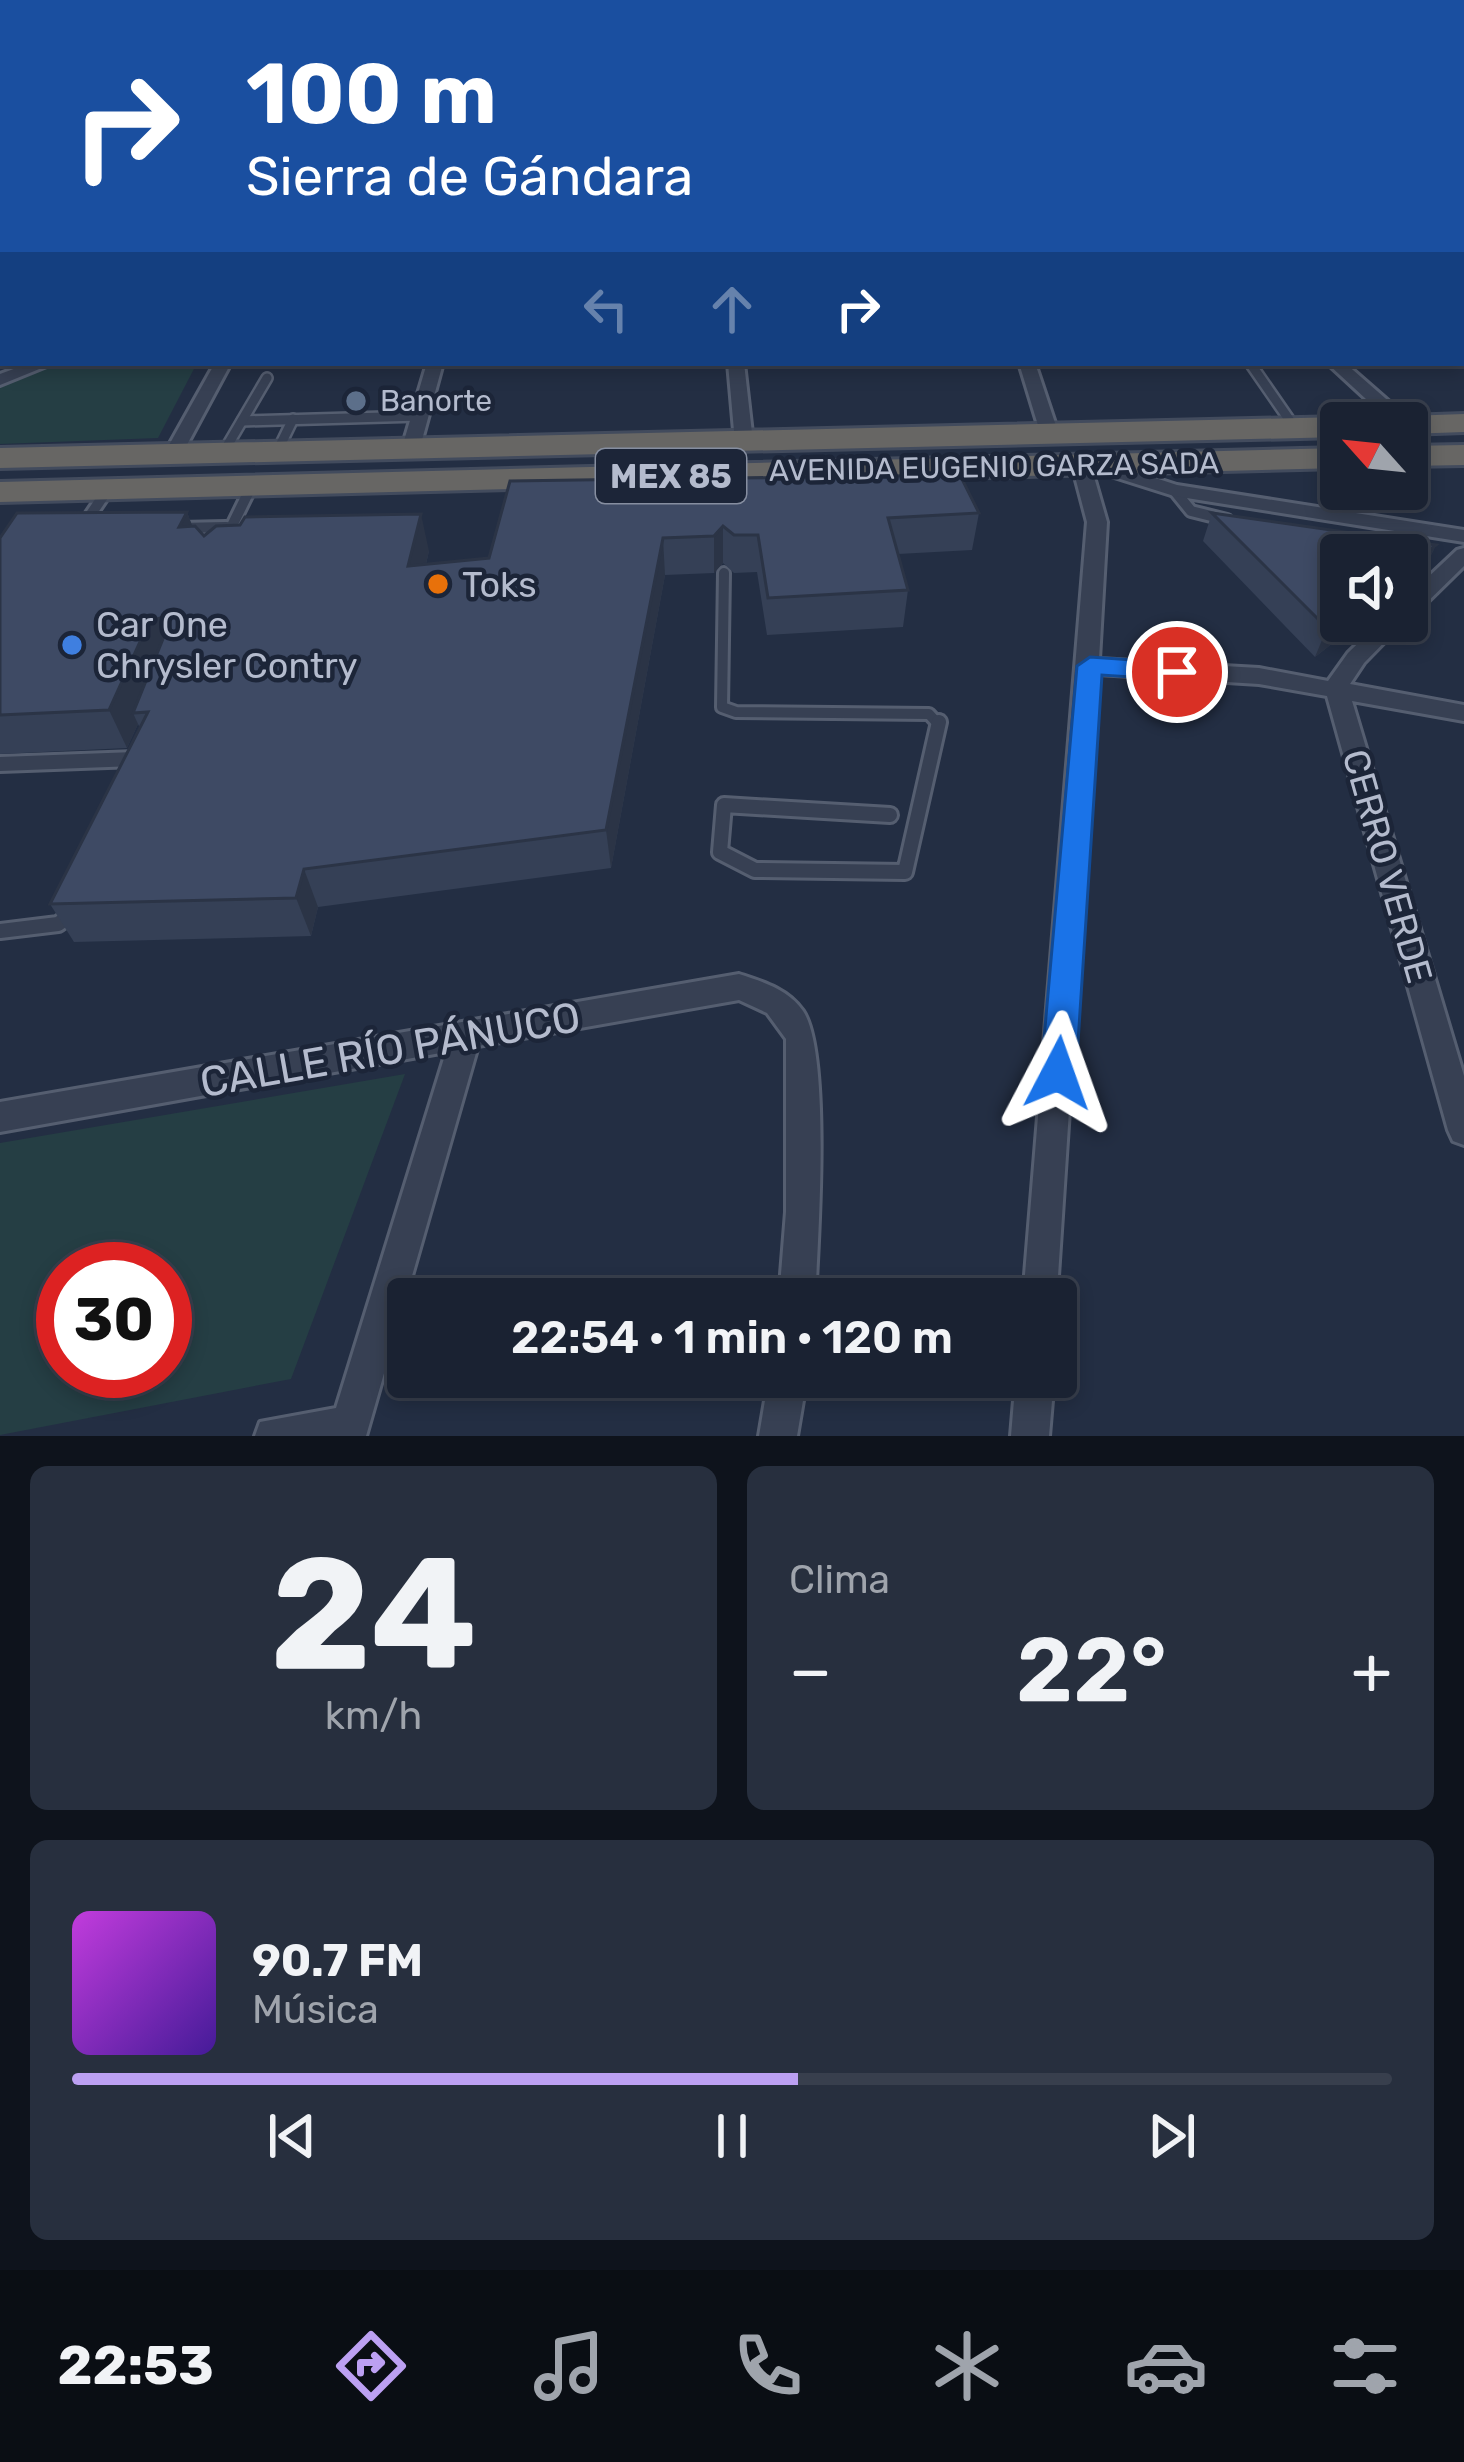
<!DOCTYPE html>
<html lang="es">
<meta charset="utf-8">
<style>
body{margin:0;font-family:Rubik,sans-serif;background:#272f3e;color:#f1f3f6;height:100vh;display:flex;flex-direction:column;font-size:45px;white-space:nowrap}
*{box-sizing:border-box;margin:0}
p{font-size:39px;color:#9fa4ac}
.icon{flex:none;width:66px;height:66px;fill:none;stroke:currentColor;stroke-width:2;stroke-linecap:round;stroke-linejoin:round}
.map{position:relative;height:1436px;overflow:hidden}
.panel{display:flex;flex-direction:column;gap:30px;padding:30px;background:#0e131c;flex:1}
.panel>*{flex:none}
.banner{position:absolute;left:0px;top:0px;width:1464px;height:366px;box-shadow:0 6px 18px #0003,0 0 0 3px #383f4d;background:#1a4fa0;color:#fff;overflow:hidden}
.needle{width:78px;rotate:297deg}
.tools{position:absolute;left:1320px;top:402px;display:grid;gap:24px}
.tools a{display:grid;place-items:center;width:108px;height:108px;border-radius:12px;background:#1a2232;box-shadow:0 6px 18px #0003,0 0 0 3px #383f4d;font-size:60px}
.speed{position:absolute;left:36px;top:1242px;display:flex;gap:24px;font-size:60px;font-weight:700;text-align:center}
.speed>*{display:grid;place-content:center;width:156px;height:156px;border-radius:50%;background:#1a2232;box-shadow:0 6px 18px #0003,0 0 0 3px #383f4d;line-height:1}
.speed .limit{border:18px solid #d22;background:#fff;color:#111}
.pin{position:absolute;display:grid;place-items:center;width:102px;height:102px;color:#fff;margin:-51px;border:6px solid #fff;border-radius:50%;box-shadow:0 3px 12px #0007}
.me{position:absolute;width:132px;margin:-66px;rotate:4deg;stroke-linejoin:round;filter:drop-shadow(0 0 9px #0008)}
.turn{display:flex;align-items:center;gap:42px;height:252px;padding:0 48px;font-size:54px}
.turn .icon{width:156px;height:156px;stroke-width:2.5}
.turn b{display:block;font-size:84px;line-height:102px}
.lanes{display:flex;align-items:center;height:114px;padding:0 48px;background:#0003;justify-content:center;gap:60px;direction:ltr}
.lanes .off{opacity:.35}
.big{font-size:90px;font-weight:600;line-height:1.1}
.panel .card{flex:1;display:flex;flex-direction:column;justify-content:center;gap:18px;min-width:0;padding:0 42px;border-radius:18px;background:#272f3e}
.panel .dial{align-items:center;gap:0}
.dial b{font-size:156px;line-height:1}
.song{display:flex;align-items:center;gap:36px}
.cover{width:144px;height:144px;border-radius:18px;background:linear-gradient(135deg,hsl(290 70% 55%),hsl(260 70% 35%))}
.played{height:12px;border-radius:6px;background:linear-gradient(90deg,#bca0f2 55%,#383f4d 55%)}
.keys{display:flex;justify-content:space-around;direction:ltr}
.heat{display:flex;justify-content:space-between;align-items:center;font-size:66px;direction:ltr}
.panel .tiles{flex:1;display:grid;gap:30px;grid-template-columns:1fr 1fr}
.card:last-child{grid-column:span 2}
.trip{position:absolute;left:387px;top:1278px;width:690px;height:120px;border-radius:12px;background:#1a2232;box-shadow:0 6px 18px #0003,0 0 0 3px #383f4d;font-weight:600;line-height:120px;text-align:center}
.menu{display:flex;height:192px;justify-content:space-around;align-items:center;background:#0a0e14;color:#9fa4ac}
.menu .icon{width:84px;height:84px}
.menu .active{color:#bca0f2}
.menu b{font-size:54px;color:#f1f3f6}
.map>svg:first-child{display:block}
.green{fill:#253e44;fill-rule:evenodd}
.lines{fill:none;stroke-linecap:round;stroke-linejoin:round}
.service-far3-casing{stroke:#555e70;stroke-width:9}
.service-far2-casing{stroke:#555e70;stroke-width:14}
.service-far1-casing{stroke:#555e70;stroke-width:16}
.service-casing{stroke:#555e70;stroke-width:20}
.minor-casing{stroke:#555e70;stroke-width:6}
.trunk-casing{stroke:#424b5d;stroke-width:6}
.service-far3{stroke:#374053;stroke-width:6}
.service-far2{stroke:#374053;stroke-width:9}
.service-far1{stroke:#374053;stroke-width:10}
.service{stroke:#374053;stroke-width:14}
.minor{fill:#374053;fill-rule:evenodd}
.trunk{fill:#676664;fill-rule:evenodd}
.wall{fill:#354056}
.shaded-wall{fill:#2b3446}
.building{fill:#3e4a64;stroke:#2b3446;stroke-width:3}
.route{fill:#1a73e8;stroke:#114b97;stroke-width:3}
.service-dot{fill:#5c6f8a;stroke:#1c2538;stroke-width:4.5}
.food-dot{fill:#e8710a;stroke:#1c2538;stroke-width:4.5}
.shop-dot{fill:#3f7fe0;stroke:#1c2538;stroke-width:4.5}
.labels{text-anchor:middle;stroke-width:9;stroke-linejoin:round;paint-order:stroke}
.far-poi-label{font-size:30px;fill:#b4bbcd;stroke:#1c2538;text-anchor:start}
.far-street-label{font-size:30px;fill:#b4bbcd;stroke:#1c2538}
.shield{fill:#1c2538;stroke:#868ea0;stroke-width:3}
.shield-label{font-size:33px;font-weight:bold;fill:#b4bbcd}
.poi-label{font-size:36px;fill:#b4bbcd;stroke:#1c2538;text-anchor:start}
.street-label{font-size:36px;fill:#b4bbcd;stroke:#1c2538}
.near-street-label{font-size:42px;fill:#b4bbcd;stroke:#1c2538}
</style>
<div class="map">
<svg width="1464" height="1436" viewBox="0 0 1464 1436">
<rect width="100%" height="100%" fill="#232e43"/>
<!-- green -->
<g class="green">
<polygon points="49,363 197,363 158,438 0,444 0,382"/>
<path d="M405,1074l-114,305 -291,56v-292zM165,1269v102h-102v-102z"/>
</g>
<g class="lines">
<defs>
<polyline id="service-far3" points="206,3 238,1"/>
<g id="service-far2">
<polyline points="1250,363 1295,428"/>
<polyline points="242,421 420,416"/>
<polyline points="277,452 293,419"/>
<polyline points="223,453 267,378"/>
</g>
<g id="service-far1">
<polyline points="1174,490 1191,511 1227,520"/>
<polyline points="83,526 108,489"/>
<polyline points="180,528 226,527"/>
<polyline points="228,534 251,487"/>
<polyline points="724,573 722,707 736,712 929,714 939,725"/>
</g>
<g id="service">
<polyline points="0,764 135,759"/>
<polyline points="890,815 724,805 720,852 755,870 905,872 939,722"/>
<polyline points="0,931 58,924 72,914"/>
</g>
<g id="minor">
<rect x="1147" y="0" width="10" height="3"/>
<polygon points="1267,0 1277,0 1278,3 1268,3"/>
<polygon points="1294,0 1304,0 1292,3"/>
<polygon points="1423,0 1433,0 1422,3"/>
<polygon points="3,19 3,26 0,27 0,20"/>
<polygon points="1461,64 1464,65 1464,73 1461,73"/>
<rect x="0" y="78" width="3" height="6"/>
<rect x="1461" y="122" width="3" height="8"/>
<rect x="0" y="139" width="3" height="8"/>
<polygon points="3,201 3,209 0,210 0,202"/>
<polygon points="3,275 3,285 0,286 0,276"/>
<polygon points="30,363 54,363 0,385 0,374"/>
<polygon points="215,363 231,363 182,454 173,460 166,458 164,454"/>
<polygon points="427,363 443,363 419,451 410,457 401,451"/>
<polygon points="728,363 744,363 753,442 744,448 735,442"/>
<polygon points="1019,363 1035,363 1059,435 1056,439 1050,440 1041,435"/>
<polygon points="1327,363 1345,363 1409,419 1409,427 1407,423 1392,423"/>
<polygon points="1081,459 1103,461 1177,485 1464,530 1464,542 1174,496 1092,470 1107,522 1099,659 1259,668 1328,681 1348,653 1381,621 1405,621 1364,663 1350,684 1464,705 1464,721 1352,701 1464,1076 1464,1145 1453,1141 1448,1130 1327,696 1259,684 1098,674 1056,1306 1056,1299 1023,1299 1087,522 1072,465"/>
<polygon points="1464,548 1464,566 1415,614 1407,616 1407,597 1457,550"/>
<path d="M739,974c24,8 49,15 64,37 28,42 15,231 12,288h-36l7,-87v-173l-19,-26 -28,-13 -261,46 -112,390h-111l5,-14 76,-14 110,-356 -446,80v-30z"/>
<polygon points="769,1377 807,1377 797,1436 759,1436"/>
<polygon points="1016,1377 1054,1377 1049,1436 1011,1436"/>
</g>
<g id="trunk">
<polygon points="1464,414 1464,432 1407,434 1407,423 1393,423 1407,416"/>
<polygon points="1341,417 1354,423 1341,423 1341,437 0,468 0,448"/>
<polygon points="1464,445 1464,465 1407,466 1407,446"/>
<polygon points="1341,448 1341,468 0,502 0,482"/>
</g>
</defs>
<!-- service-far3 casing -->
<use href="#service-far3" class="service-far3-casing"/>
<!-- service-far2 casing -->
<use href="#service-far2" class="service-far2-casing"/>
<!-- service-far1 casing -->
<use href="#service-far1" class="service-far1-casing"/>
<!-- service casing -->
<use href="#service" class="service-casing"/>
<!-- minor casing -->
<use href="#minor" class="minor-casing"/>
<!-- trunk casing -->
<use href="#trunk" class="trunk-casing"/>
<!-- service-far3 -->
<use href="#service-far3" class="service-far3"/>
<!-- service-far2 -->
<use href="#service-far2" class="service-far2"/>
<!-- service-far1 -->
<use href="#service-far1" class="service-far1"/>
<!-- service -->
<use href="#service" class="service"/>
<!-- minor -->
<use href="#minor" class="minor"/>
<!-- trunk -->
<use href="#trunk" class="trunk"/>
</g>
<!-- wall -->
<g class="wall">
<polygon points="727,487 979,513 972,550 898,554 908,590 903,627 767,635 757,572 734,573 723,563 714,573 665,575 611,868 318,907 311,936 74,942 50,904 140,728 138,724 127,748 0,754 0,538 187,512 192,526 204,536 429,551 426,564 489,558"/>
<polygon points="1212,513 1436,545 1422,573 1407,585 1407,555 1341,555 1341,621 1361,621 1315,657 1203,541"/>
</g>
<!-- shaded-wall -->
<g class="shaded-wall">
<polygon points="187,512 201,549 179,527"/>
<polygon points="421,514 429,551 417,603 408,566"/>
<polygon points="723,526 723,563 714,573 714,536"/>
<polygon points="663,538 665,575 611,868 606,830"/>
<polygon points="1436,545 1422,573 1407,585 1407,567"/>
<polygon points="163,617 179,655 133,713 138,724 127,748 109,710 149,622"/>
<polygon points="1341,618 1341,621 1361,621 1315,657 1327,628"/>
<polygon points="304,869 318,907 311,936 296,898"/>
</g>
<!-- building -->
<g class="building">
<polygon points="960,475 979,513 888,518 908,590 768,598 758,535 734,535 723,526 714,536 663,538 606,830 304,869 296,898 50,904 148,712 133,713 167,629 163,617 149,622 109,710 0,715 0,538 17,513 187,512 179,527 195,526 204,536 216,526 240,525 245,517 421,514 408,566 489,558 510,481 716,478 727,487 736,478"/>
<polygon points="1212,513 1436,545 1407,567 1407,555 1341,555 1341,618 1327,628"/>
</g>
<!-- route -->
<polygon class="route" points="1090,657 1177,663 1190,672 1177,680 1102,675 1076,1073 1071,1084 1058,1089 1046,1084 1041,1073 1077,666"/>
<!-- markers -->
<circle class="service-dot" cx="356" cy="401" r="12"/>
<circle class="food-dot" cx="438" cy="584" r="12"/>
<circle class="shop-dot" cx="72" cy="645" r="12"/>
<g class="labels">
<!-- far-poi labels -->
<g class="far-poi-label">
<text x="380" y="411">Banorte</text>
</g>
<!-- far-street labels -->
<g class="far-street-label">
<text transform="translate(994 467) rotate(-1)" y="10">AVENIDA EUGENIO GARZA SADA</text>
</g>
<!-- shield labels -->
<rect class="shield" x="596" y="449" width="150" height="54" rx="9"/>
<g class="shield-label">
<text x="671" y="488">MEX 85</text>
</g>
<!-- poi labels -->
<g class="poi-label">
<text x="462" y="597">Toks</text>
<text x="96" y="637">Car One<tspan x="96" dy="41">Chrysler Contry</tspan></text>
</g>
<!-- street labels -->
<g class="street-label">
<text transform="translate(1388 866) rotate(74)" y="13">CERRO VERDE</text>
</g>
<!-- near-street labels -->
<g class="near-street-label">
<text transform="translate(390 1049) rotate(-10)" y="15">CALLE RÍO PÁNUCO</text>
</g>
</g>
</svg>
<div class="tools">
<a><svg class="needle" viewBox="-14 -14 28 28"><path d="M0-13l5 13h-10z" fill="#e53935"/><path d="M0 13l5-13h-10z" fill="#9fa4ac"/></svg></a>
<a><svg class="icon" aria-label="sound" viewBox="0 0 24 24"><path d="M4 9h4l5-4v14l-5-4H4zM17 9q2 3 0 6"/></svg></a>
</div>
<div class="speed"><div class="limit">30</div></div>
<div class="pin" style="left:1177px;top:672px;background:#d93025"><svg class="icon" aria-label="arrive" viewBox="0 0 24 24"><path d="M6 21V4h12l-3 4 3 4H6"/></svg></div>
<svg class="me" style="left:1058px;top:1073px" viewBox="-20 -20 40 40"><path d="M0-17L14 15 0 8-14 15z" fill="#1a73e8" stroke="#fff" stroke-width="4"/></svg>
<div class="trip">22:54 · 1 min · 120 m</div>
<div class="banner">
<div class="turn"><svg class="icon" aria-label="right" viewBox="0 0 24 24"><path d="M7 20v-9h11M14 6l5 5-5 5"/></svg><div><b>100 m</b>Sierra de Gándara</div></div>
<div class="lanes"><svg class="icon off" aria-label="left" viewBox="0 0 24 24"><path d="M17 20v-9H6M10 6l-5 5 5 5"/></svg><svg class="icon off" aria-label="ahead" viewBox="0 0 24 24"><path d="M12 20V5M6 11l6-6 6 6"/></svg><svg class="icon" aria-label="right" viewBox="0 0 24 24"><path d="M7 20v-9h11M14 6l5 5-5 5"/></svg></div>
</div>
</div>
<section class="panel">
<div class="tiles">
<div class="card dial"><b>24</b><p>km/h</p></div>
<div class="card"><p>Clima</p>
<div class="heat"><a>−</a><b class="big">22°</b><a>+</a></div>
</div>
<div class="card">
<div class="song"><i class="cover"></i><div><b>90.7 FM</b><p>Música</p></div></div>
<div class="played"></div>
<div class="keys"><svg class="icon" aria-label="previous" viewBox="0 0 24 24"><path d="M18 5L8 12l10 7zM5 5v14"/></svg><svg class="icon" aria-label="pause" viewBox="0 0 24 24"><path d="M8 5v14M16 5v14"/></svg><svg class="icon" aria-label="next" viewBox="0 0 24 24"><path d="M6 5l10 7-10 7zM19 5v14"/></svg></div>
</div>
</div>
</section>
<nav class="menu">
<b>22:53</b>
<svg class="icon active" aria-label="directions" viewBox="0 0 24 24"><path d="M12 3l9 9-9 9-9-9zM9 14v-3h6M13 9l2 2-2 2"/></svg>
<svg class="icon" aria-label="music" viewBox="0 0 24 24"><path d="M9 18V5l10-2v13"/><circle cx="6" cy="18" r="3"/><circle cx="16" cy="16" r="3"/></svg>
<svg class="icon" aria-label="phone" viewBox="0 0 24 24"><path d="M5 4h4l2 5-3 2q2 4 5 5l2-3 5 2v4C11 20 4 13 5 4z"/></svg>
<svg class="icon" aria-label="climate" viewBox="0 0 24 24"><path d="M12 3v18M4 7l16 10M4 17L20 7"/></svg>
<svg class="icon" aria-label="car" viewBox="0 0 24 24"><path d="M5 17H2v-5l4-1 3-4h7l3 4 3 1v5h-3M9 17h6M6 11h13"/><circle cx="7" cy="17" r="2"/><circle cx="17" cy="17" r="2"/></svg>
<svg class="icon" aria-label="filters" viewBox="0 0 24 24"><path d="M4 7h16M4 17h16"/><circle cx="9" cy="7" r="2"/><circle cx="15" cy="17" r="2"/></svg>
</nav>
